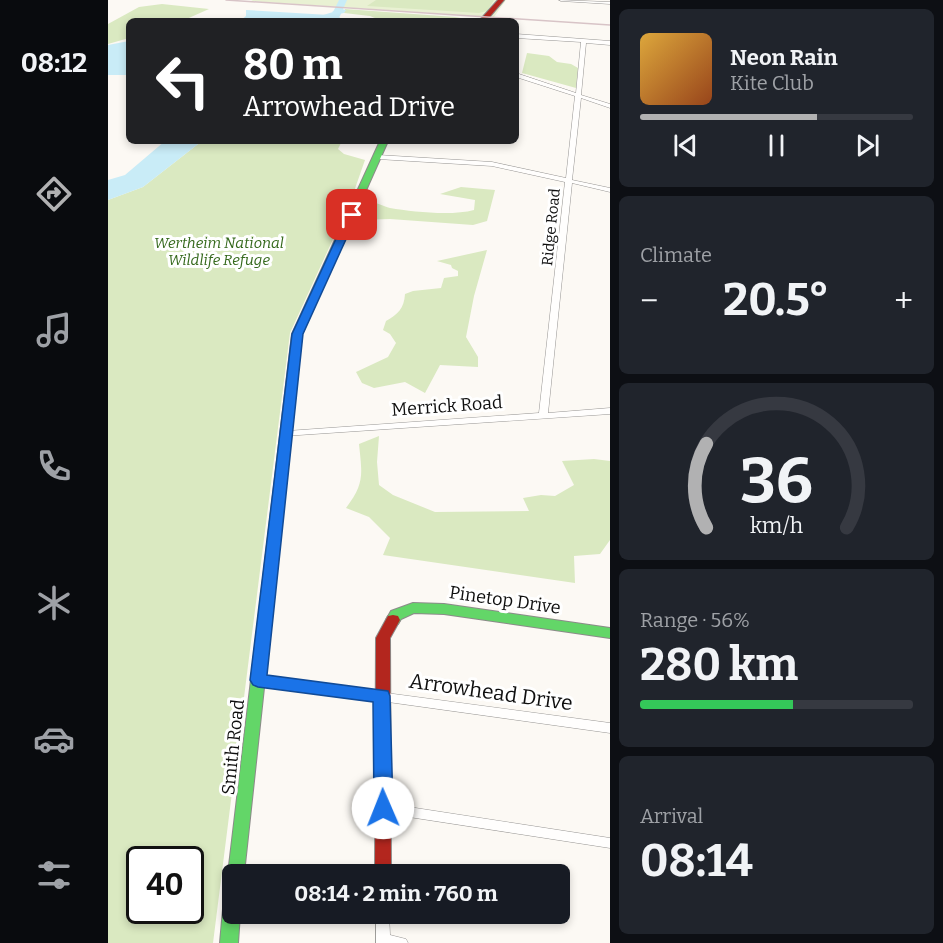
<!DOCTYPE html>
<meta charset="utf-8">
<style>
body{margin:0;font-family:Bitter,serif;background:#20242c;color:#f1f3f6;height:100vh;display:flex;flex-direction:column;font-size:22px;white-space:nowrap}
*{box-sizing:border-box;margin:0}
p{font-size:20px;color:#9ea1a6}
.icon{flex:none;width:33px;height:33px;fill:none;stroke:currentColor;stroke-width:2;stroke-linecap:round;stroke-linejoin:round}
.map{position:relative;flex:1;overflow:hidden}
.drawer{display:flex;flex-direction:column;gap:9px;padding:9px;background:#0d0f14;width:333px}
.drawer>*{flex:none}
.banner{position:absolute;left:18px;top:18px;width:393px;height:126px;border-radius:9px;box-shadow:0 3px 9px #0003;background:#202124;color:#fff;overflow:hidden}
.speed{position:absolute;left:18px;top:846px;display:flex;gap:12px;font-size:30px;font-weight:700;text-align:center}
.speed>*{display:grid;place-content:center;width:78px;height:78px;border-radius:50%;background:#171b24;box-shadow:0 3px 9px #0003;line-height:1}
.speed .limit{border:3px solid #111;border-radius:9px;background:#fff;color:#111}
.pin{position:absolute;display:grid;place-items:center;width:51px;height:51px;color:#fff;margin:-26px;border-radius:12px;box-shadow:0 3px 9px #0006}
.me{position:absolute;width:66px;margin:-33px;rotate:359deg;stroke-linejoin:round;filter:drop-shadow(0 0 4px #0008)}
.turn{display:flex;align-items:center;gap:21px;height:126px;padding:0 18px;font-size:27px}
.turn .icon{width:78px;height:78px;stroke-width:2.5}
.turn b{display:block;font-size:42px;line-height:51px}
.big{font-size:45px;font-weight:700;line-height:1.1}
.drawer .widget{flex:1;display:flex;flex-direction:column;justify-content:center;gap:9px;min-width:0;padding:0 21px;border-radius:9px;background:#20242c}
.drawer .dial{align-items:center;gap:0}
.dial svg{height:156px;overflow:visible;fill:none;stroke:#363941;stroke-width:7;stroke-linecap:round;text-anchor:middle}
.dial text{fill:#f1f3f6;stroke:none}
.song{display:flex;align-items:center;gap:18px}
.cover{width:72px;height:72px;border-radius:9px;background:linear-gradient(135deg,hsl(40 70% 55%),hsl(20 70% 35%))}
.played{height:6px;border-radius:3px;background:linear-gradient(90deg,#b1b1b2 65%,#363941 65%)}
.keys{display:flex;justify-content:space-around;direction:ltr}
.heat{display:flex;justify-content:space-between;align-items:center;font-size:33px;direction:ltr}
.charge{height:9px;border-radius:4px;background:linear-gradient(90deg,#34c759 56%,#363941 0)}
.trip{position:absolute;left:114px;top:864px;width:348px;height:60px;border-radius:9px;background:#171b24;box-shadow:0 3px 9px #0003;font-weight:700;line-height:60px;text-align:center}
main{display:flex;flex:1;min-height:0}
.dock{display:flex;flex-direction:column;width:108px;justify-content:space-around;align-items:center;background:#090b0e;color:#9ea1a6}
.dock .icon{width:42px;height:42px}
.dock .on{color:#b1b1b2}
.dock b{font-size:27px;color:#f1f3f6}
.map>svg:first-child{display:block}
.green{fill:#e9f1d3}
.forest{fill:#dae9c1;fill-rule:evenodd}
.water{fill:#c9ecf7}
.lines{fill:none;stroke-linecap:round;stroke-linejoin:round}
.river{fill:#c9ecf7;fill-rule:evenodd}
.street-casing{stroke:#969492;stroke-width:1}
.fast-casing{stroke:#8c8b89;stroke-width:2}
.jam-casing{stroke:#8c8b89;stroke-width:2}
.street{fill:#fffefd;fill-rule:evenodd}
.fast{fill:#63d668;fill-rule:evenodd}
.jam{fill:#b3261e;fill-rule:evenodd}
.rail{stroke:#d8c4c7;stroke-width:1.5}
.route{fill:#1a73e8;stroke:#114b97;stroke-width:1.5}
.labels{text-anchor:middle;stroke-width:6;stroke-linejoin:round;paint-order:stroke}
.far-street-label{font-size:15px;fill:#0f0f0f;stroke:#fff}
.far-park-label{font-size:15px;font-style:italic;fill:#35691c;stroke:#fff}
.street-label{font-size:18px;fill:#0f0f0f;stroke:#fff}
.near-street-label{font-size:21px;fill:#0f0f0f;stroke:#fff}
</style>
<main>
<nav class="dock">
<b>08:12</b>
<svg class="icon on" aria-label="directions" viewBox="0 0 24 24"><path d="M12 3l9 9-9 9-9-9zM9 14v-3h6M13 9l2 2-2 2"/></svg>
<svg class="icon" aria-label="music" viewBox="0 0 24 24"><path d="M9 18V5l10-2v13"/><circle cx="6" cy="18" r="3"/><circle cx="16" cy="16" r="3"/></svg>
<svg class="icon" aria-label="phone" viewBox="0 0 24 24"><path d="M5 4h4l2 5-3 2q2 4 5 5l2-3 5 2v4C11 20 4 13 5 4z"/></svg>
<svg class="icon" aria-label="climate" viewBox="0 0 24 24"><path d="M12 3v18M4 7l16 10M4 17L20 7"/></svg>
<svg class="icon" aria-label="car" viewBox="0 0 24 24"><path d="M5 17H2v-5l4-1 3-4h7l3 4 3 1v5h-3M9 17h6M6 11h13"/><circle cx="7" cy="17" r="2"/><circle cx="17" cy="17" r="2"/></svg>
<svg class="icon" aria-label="filters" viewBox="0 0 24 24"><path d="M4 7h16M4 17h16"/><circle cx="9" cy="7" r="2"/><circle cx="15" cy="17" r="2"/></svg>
</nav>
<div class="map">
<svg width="502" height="943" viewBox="0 0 502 943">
<rect width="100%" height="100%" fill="#fcf9f4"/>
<!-- green -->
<polygon class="green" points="145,0 398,0 386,17 143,1"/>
<!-- forest -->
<g class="forest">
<polygon points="268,0 386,0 379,11 371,13 259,6"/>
<polygon points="54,4 101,9 74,21 21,21 21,38 0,44 0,24 31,7"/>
<polygon points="237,9 347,17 365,20 274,21 262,16 236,13"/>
<polygon points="419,53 441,56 449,62 463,64 470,68 468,88 414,73"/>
<path d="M94,141h140l-4,8 6,5 21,6 -14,40 -61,133 -77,610h-105v-743l35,-13zM32,860h50v50h-50z"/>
<path d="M353,187l34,3 -8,31 -14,4 -83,-6 -32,1 10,-18c8,0 15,4 22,6 23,4 62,8 84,2l1,-10 -35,-6z"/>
<path d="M379,250l-13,46 -8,41 12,20v10l-38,-2 -15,28 -20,-11 -31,6 -12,-5 -6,-11 32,-15 8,-14 -6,-9 -7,-4 3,-9c12,-7 18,-12 19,-27l8,-3 28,-3 3,-10 14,-2v-5l-6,-3 -1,-3 -14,-4z"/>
<path d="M271,436l-2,26 2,23 14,10 42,17 94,-1 -6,-13 18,-3 14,1 19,-11 -12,-24 32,-2 16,2v79l-10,14 -26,2 1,27 -192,-28 7,-17 -21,-21 -23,-9c19,-25 16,-34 13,-64z"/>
</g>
<!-- water -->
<g class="water">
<polygon points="230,8 238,10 236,13 231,14 232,19 229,21 132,21 138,16 138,10 221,15 227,14 224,12"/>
<polygon points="21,41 21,75 0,75 0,45"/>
<polygon points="57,141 94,141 35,187 0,200 0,180 17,175"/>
</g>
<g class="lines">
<!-- river -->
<polygon class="river" points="231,0 239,0 232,16 211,21 196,21 225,12"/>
<defs>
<g id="street">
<polygon points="451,0 502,2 502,4 453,1"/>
<polygon points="408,34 502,41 502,45 478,43 473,95 502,104 502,108 473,98 464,180 502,188 502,192 464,183 440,413 502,408 502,414 176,436 175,434 176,432 179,431 431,413 457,182 384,166 270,159 267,157 270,155 384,162 458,178 467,96 408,77 408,73 468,93 473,42 408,38"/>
<polygon points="151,676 502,723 502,733 151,684 147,683 146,680 147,677"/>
<polygon points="275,803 502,838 502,848 275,813 271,812 269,808 271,804"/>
<polygon points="268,914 281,914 282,935 298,939 300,943 268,943"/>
</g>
<g id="fast">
<polygon points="272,141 280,141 194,334 136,874 124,874 124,880 120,874 184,334"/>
<polygon points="305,603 336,604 502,628 502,638 336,614 306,613 293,619 290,624 280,624 278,620 283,611"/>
<polygon points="124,901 124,914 132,914 130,943 112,943 115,909 118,903"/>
</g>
<g id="jam">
<polygon points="390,0 396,0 378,21 371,21"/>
<polygon points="285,615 290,616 292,620 282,638 283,874 267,874 268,638 280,616"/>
</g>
</defs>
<!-- street casing -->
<use href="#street" class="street-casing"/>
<!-- fast casing -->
<use href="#fast" class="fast-casing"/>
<!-- jam casing -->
<use href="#jam" class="jam-casing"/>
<!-- street -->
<use href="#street" class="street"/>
<!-- fast -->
<use href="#fast" class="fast"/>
<!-- jam -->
<use href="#jam" class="jam"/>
<!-- rail -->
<polyline class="rail" points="118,0 502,25"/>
</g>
<!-- route -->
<polygon class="route" points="244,212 249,215 195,334 159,675 280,691 282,696 285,808 282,813 275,816 269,813 266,808 265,702 150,687 145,685 142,680 184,334 239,215"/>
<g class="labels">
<!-- far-street labels -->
<g class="far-street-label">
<text transform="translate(443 227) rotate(-84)" y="5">Ridge Road</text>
</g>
<!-- far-park labels -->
<g class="far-park-label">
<text x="111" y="248">Wertheim National<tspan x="111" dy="17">Wildlife Refuge</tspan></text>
</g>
<!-- street labels -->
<g class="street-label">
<text transform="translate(339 406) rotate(-4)" y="6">Merrick Road</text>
<text transform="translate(397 600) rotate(8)" y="6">Pinetop Drive</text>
<text transform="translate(125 747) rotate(-84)" y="6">Smith Road</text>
</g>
<!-- near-street labels -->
<g class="near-street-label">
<text transform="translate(383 692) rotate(8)" y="7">Arrowhead Drive</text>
</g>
</g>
</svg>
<div class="speed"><div class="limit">40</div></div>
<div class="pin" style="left:244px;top:215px;background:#d93025"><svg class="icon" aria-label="arrive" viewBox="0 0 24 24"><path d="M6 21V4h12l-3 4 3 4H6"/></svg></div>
<svg class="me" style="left:275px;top:808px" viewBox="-20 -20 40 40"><circle r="19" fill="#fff"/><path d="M0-13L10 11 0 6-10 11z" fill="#1a73e8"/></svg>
<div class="trip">08:14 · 2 min · 760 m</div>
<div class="banner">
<div class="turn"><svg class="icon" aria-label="left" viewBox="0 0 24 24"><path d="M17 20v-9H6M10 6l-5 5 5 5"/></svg><div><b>80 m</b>Arrowhead Drive</div></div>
</div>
</div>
<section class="drawer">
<div class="widget">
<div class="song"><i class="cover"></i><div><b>Neon Rain</b><p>Kite Club</p></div></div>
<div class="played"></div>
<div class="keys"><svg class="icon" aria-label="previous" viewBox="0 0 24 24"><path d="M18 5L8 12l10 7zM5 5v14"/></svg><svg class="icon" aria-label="pause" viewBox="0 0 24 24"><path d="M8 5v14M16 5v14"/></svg><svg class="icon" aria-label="next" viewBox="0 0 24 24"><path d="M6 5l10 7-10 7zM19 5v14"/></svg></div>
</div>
<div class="widget"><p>Climate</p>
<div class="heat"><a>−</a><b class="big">20.5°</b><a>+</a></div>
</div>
<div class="widget dial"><svg viewBox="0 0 100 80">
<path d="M14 69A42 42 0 1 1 86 69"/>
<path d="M14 69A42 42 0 0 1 14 26" stroke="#b1b1b2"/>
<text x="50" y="56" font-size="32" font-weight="700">36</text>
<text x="50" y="72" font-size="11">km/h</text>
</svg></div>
<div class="widget"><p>Range · 56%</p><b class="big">280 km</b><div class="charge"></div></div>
<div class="widget"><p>Arrival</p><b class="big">08:14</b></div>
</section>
</main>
